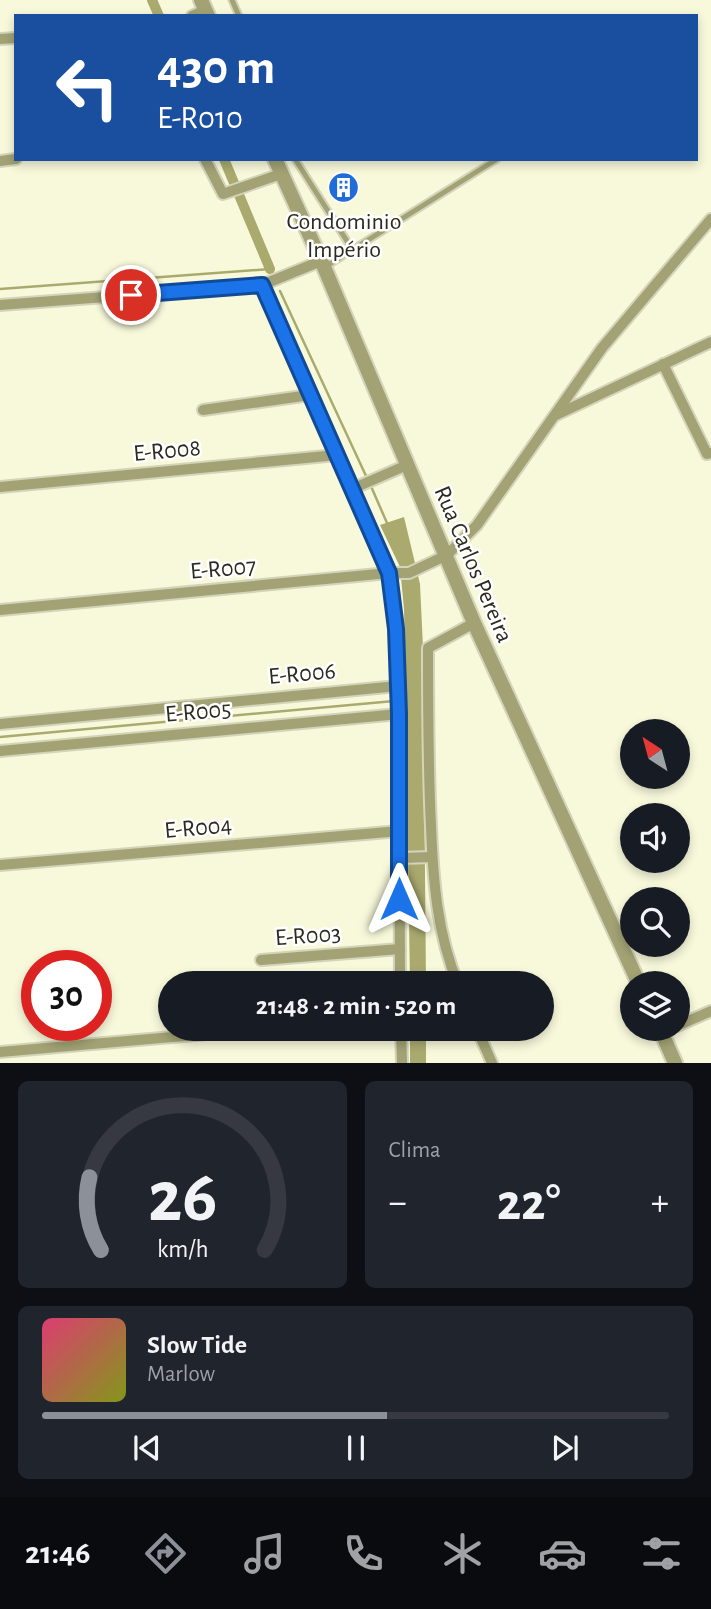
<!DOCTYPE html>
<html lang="pt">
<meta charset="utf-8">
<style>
body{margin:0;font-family:"Alegreya Sans",sans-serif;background:#20242c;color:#f1f3f6;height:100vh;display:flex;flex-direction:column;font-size:26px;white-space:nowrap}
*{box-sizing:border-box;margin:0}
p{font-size:23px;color:#9ea1a6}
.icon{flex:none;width:38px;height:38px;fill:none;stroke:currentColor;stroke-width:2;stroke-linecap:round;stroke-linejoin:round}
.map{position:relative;height:1063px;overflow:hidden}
.panel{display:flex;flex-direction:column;gap:18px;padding:18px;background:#0d0f14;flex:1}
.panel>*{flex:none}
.top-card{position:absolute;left:14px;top:14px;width:684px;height:147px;border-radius:0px;box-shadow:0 4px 10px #0003;background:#1a4fa0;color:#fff;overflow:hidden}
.needle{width:46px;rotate:324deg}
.fabs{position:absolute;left:620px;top:719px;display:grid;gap:14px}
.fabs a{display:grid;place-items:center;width:70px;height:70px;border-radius:50%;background:#171b24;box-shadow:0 4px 10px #0003;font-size:35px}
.speed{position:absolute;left:21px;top:950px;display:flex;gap:14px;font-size:35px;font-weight:700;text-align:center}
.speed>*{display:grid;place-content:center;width:91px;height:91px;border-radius:50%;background:#171b24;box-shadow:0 4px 10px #0003;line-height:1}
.speed .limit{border:10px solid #d22;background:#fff;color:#111}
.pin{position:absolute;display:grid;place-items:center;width:60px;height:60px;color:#fff;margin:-30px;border:4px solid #fff;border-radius:50%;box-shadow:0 2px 7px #0007}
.me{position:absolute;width:77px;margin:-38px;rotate:0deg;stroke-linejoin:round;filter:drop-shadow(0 0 5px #0008)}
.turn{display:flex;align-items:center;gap:24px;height:147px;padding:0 28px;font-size:32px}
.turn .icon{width:91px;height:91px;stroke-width:2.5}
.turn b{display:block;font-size:49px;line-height:60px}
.big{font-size:52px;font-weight:700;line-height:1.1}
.panel .tile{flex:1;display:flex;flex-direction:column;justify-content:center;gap:10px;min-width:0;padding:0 24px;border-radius:10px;background:#20242c}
.panel .dial{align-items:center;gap:0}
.dial svg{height:182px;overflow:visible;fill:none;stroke:#363941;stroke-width:7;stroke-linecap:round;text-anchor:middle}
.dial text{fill:#f1f3f6;stroke:none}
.song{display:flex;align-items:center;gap:21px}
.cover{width:84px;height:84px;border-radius:10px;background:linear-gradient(135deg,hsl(340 70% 55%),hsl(70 70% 35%))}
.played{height:7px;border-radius:4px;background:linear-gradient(90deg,#8c9099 55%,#363941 55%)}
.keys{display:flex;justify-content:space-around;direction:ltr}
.heat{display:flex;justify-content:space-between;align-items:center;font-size:38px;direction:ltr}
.panel .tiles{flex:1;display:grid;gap:18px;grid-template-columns:1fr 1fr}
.tile:last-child{grid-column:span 2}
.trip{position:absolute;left:158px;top:971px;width:396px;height:70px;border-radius:35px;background:#171b24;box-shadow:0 4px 10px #0003;font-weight:700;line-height:70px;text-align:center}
.menu{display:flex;height:112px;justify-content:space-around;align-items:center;background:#090b0e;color:#9ea1a6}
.menu .icon{width:49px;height:49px}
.menu .active{color:#8c9099}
.menu b{font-size:32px;color:#f1f3f6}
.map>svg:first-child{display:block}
.water{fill:#aaaa6f}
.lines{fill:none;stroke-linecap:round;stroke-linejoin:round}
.stream{stroke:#aaaa6f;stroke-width:2.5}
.canal{stroke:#aaaa6f;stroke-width:10}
.service-casing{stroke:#d3d4b9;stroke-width:9}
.minor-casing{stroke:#d3d4b9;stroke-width:14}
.tertiary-casing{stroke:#d3d4b9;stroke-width:18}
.service{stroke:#a2a274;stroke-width:5}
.minor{stroke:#a2a274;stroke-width:10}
.tertiary{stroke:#a2a274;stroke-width:14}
.route-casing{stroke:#114b97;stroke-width:18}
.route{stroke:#1a73e8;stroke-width:12}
.labels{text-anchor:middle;stroke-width:5;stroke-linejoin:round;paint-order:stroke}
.poi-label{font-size:24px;fill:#2b2b20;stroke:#fff}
.street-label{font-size:24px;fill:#2b2b20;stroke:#fff}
</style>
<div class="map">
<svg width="711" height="1063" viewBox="0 0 711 1063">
<rect width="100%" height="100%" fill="#f8f9db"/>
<!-- water -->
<g class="water">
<polygon points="404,517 420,584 423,647 426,983 410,983 404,609 400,567 380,525"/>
<rect x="410" y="1029" width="16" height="34"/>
</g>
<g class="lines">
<!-- stream -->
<g class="stream">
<polyline points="0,289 270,269"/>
<polyline points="280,291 367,478"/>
<polyline points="370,484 387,523"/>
<polyline points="0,737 394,701"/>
</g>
<!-- canal -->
<g class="canal">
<polyline points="152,0 159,16"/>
<polyline points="224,159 270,269"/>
</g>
<defs>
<g id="service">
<polyline points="232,0 239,16"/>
<polyline points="295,159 352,249"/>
<polyline points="325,267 497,159"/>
</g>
<g id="minor">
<polyline points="192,16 205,10"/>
<polyline points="0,39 16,38"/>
<polyline points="205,159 223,194 281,174"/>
<polyline points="0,161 16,159"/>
<polyline points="262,285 389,573 396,629 399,714 400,984"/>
<polyline points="0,305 262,285 321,261"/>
<polyline points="663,364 707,454 711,453"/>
<polyline points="203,410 310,395"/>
<polyline points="556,415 711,342"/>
<polyline points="0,487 337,455"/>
<polyline points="352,489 407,465"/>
<polyline points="0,610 389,573 409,573 447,555 477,525 602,348 711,219"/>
<polyline points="0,724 398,686"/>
<polyline points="0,751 399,714"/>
<polyline points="400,858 432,857"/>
<polyline points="0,865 400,831"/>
<polyline points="261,960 400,949"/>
<path d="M458,984c-21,-50 -25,-105 -27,-158 -3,-59 -3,-118 -3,-178l46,-25"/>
<polyline points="677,1026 711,1011"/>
<polyline points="401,1029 402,1063"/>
<polyline points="477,1029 492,1063"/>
<polyline points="0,1052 264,1029"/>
</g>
<g id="tertiary">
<polyline points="201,0 208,16"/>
<polyline points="275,159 324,267 474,623 639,984"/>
<polyline points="660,1029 675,1063"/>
</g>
</defs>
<!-- service casing -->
<use href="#service" class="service-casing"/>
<!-- minor casing -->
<use href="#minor" class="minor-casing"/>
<!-- tertiary casing -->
<use href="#tertiary" class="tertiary-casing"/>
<!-- service -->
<use href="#service" class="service"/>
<!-- minor -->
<use href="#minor" class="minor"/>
<!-- tertiary -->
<use href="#tertiary" class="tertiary"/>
</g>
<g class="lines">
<defs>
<polyline id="route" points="131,295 262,285 389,573 396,629 399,714 399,899"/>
</defs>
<!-- route casing -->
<use href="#route" class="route-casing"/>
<!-- route -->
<use href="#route" class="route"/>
</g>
<!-- icons -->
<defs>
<symbol id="building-disc" viewBox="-11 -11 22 22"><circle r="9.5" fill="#216dd8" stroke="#fff"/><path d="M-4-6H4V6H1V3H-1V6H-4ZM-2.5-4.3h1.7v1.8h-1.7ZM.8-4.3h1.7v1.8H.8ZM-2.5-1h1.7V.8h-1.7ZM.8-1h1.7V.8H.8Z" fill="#fff"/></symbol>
</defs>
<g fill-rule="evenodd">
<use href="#building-disc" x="326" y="170" width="35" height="35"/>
</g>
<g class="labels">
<!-- poi labels -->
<g class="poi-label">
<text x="344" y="229">Condominio<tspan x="344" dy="28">Império</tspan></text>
</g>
<!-- street labels -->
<g class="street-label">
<text transform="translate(167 450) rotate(-5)" y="8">E-R008</text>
<text transform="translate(474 564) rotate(67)" y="8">Rua Carlos Pereira</text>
<text transform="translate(223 568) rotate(-5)" y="8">E-R007</text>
<text transform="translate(302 673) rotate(-5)" y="8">E-R006</text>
<text transform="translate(198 711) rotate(-5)" y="8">E-R005</text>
<text transform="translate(198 827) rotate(-5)" y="8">E-R004</text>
<text transform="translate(308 935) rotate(-4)" y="8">E-R003</text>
</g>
</g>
</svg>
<div class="fabs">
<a><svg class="needle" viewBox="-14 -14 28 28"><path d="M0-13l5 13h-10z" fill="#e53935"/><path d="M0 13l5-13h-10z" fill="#9ea1a6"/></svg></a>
<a><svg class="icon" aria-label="sound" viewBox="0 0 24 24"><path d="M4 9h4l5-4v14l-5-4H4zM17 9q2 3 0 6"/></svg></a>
<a><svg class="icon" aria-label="search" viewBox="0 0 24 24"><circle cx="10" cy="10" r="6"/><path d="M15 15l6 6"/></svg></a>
<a><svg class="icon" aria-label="layers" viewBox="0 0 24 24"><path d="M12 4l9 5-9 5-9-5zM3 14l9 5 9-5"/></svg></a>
</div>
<div class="speed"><div class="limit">30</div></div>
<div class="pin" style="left:131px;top:295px;background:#d93025"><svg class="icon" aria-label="arrive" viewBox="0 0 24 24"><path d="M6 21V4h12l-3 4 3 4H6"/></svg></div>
<svg class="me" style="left:399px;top:899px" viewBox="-20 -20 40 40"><path d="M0-17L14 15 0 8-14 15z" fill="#1a73e8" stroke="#fff" stroke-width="4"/></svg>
<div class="trip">21:48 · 2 min · 520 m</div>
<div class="top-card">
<div class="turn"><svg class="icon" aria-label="left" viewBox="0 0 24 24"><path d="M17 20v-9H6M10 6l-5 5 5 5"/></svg><div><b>430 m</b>E-R010</div></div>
</div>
</div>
<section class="panel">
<div class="tiles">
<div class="tile dial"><svg viewBox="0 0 100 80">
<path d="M14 69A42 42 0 1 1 86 69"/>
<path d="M14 69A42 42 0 0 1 9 37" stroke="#8c9099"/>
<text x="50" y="56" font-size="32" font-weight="700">26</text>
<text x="50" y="72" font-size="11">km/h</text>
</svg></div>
<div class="tile"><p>Clima</p>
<div class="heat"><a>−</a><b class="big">22°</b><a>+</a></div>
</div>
<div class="tile">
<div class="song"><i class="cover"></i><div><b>Slow Tide</b><p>Marlow</p></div></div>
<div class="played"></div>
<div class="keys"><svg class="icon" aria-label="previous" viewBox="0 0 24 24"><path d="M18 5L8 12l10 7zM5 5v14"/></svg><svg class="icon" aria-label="pause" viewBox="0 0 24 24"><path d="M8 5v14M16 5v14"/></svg><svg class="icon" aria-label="next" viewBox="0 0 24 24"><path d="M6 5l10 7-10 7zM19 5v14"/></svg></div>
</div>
</div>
</section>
<nav class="menu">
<b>21:46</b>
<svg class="icon active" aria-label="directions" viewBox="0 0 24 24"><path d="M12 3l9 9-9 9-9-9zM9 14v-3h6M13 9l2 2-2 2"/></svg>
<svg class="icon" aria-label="music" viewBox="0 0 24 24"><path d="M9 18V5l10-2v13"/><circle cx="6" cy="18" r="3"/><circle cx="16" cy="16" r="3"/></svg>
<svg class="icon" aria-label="phone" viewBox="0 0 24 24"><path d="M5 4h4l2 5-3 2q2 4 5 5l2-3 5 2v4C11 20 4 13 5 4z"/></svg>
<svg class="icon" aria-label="climate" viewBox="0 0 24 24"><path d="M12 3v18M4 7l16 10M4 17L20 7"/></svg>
<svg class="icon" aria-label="car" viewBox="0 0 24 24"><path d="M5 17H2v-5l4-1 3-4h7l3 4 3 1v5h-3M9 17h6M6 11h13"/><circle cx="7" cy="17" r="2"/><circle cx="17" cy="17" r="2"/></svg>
<svg class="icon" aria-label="filters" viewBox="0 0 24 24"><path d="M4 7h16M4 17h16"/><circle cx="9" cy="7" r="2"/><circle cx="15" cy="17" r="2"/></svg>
</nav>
